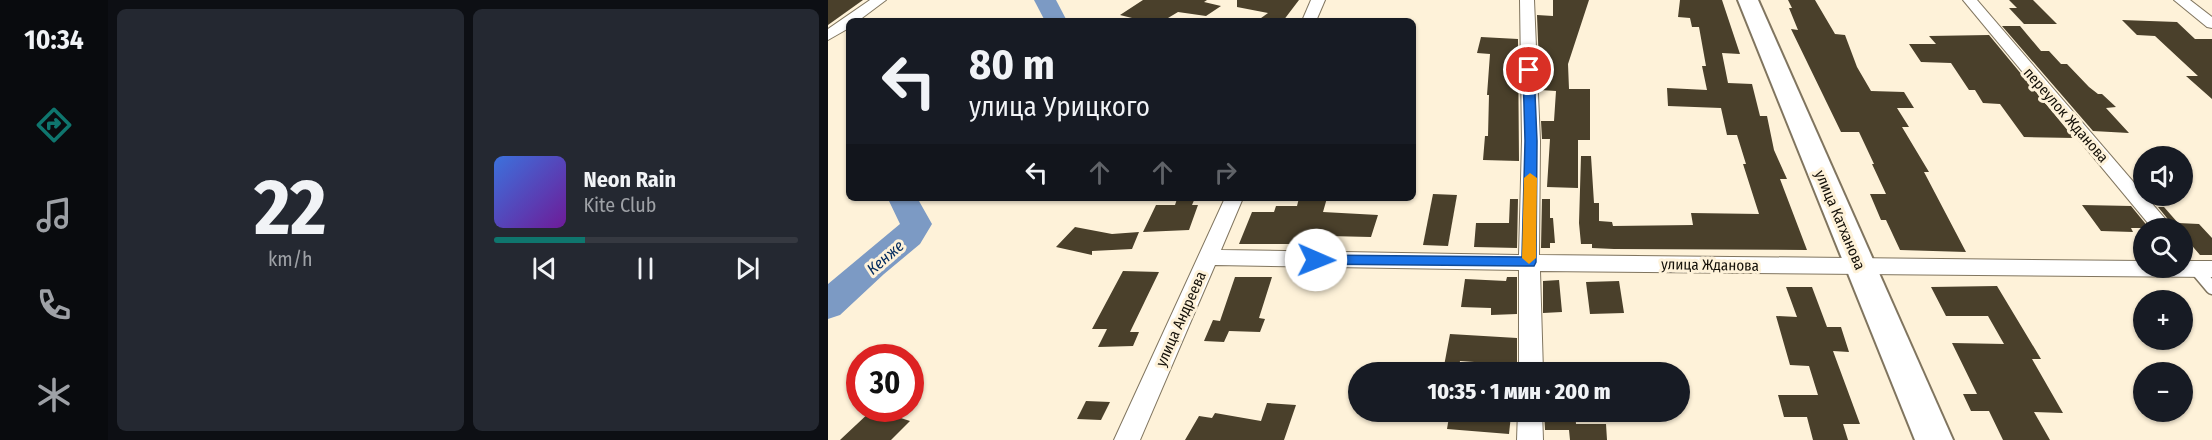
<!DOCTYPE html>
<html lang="ru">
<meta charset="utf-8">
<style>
body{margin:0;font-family:"Fira Sans Condensed",sans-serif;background:#242831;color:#f1f3f6;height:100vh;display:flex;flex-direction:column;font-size:22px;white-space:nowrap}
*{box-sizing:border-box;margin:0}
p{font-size:20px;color:#9ea1a6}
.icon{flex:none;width:33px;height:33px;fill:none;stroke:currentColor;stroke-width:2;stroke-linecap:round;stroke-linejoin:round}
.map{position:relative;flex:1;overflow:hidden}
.drawer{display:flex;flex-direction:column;gap:9px;padding:9px;background:#0d0f14;width:720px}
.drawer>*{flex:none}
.guide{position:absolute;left:18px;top:18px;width:570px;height:183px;border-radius:9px;box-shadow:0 2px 4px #0004;background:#171b24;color:#f1f3f6;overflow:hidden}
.buttons{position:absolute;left:1305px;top:146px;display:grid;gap:12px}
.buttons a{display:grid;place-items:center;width:60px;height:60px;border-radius:50%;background:#171b24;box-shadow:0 2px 4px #0004;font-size:30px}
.speed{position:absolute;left:18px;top:344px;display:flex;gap:12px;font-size:30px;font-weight:700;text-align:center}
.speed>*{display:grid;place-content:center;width:78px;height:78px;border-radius:50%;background:#171b24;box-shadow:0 2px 4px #0004;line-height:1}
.speed .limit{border:9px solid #d22;background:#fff;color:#111}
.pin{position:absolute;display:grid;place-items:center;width:51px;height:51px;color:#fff;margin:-26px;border:3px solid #fff;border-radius:50%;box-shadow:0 2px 6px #0007}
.me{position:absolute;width:66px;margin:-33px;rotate:91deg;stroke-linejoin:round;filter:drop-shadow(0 0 4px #0008)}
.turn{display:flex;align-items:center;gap:21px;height:126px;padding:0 24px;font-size:27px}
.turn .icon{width:78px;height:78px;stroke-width:2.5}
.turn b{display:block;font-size:42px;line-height:51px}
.lanes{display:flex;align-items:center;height:57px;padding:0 24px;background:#0003;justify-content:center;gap:30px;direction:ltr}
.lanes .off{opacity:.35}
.drawer .card{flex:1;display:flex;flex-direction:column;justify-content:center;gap:9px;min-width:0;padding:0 21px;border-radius:9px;background:#242831}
.drawer .dial{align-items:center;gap:0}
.dial b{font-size:78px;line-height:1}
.song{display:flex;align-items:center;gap:18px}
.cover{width:72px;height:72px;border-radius:9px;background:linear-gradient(135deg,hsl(220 70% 55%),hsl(280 70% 35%))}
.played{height:6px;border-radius:3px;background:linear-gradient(90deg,#0f766e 30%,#363941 30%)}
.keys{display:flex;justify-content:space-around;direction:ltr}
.drawer .tiles{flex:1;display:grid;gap:9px;grid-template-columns:repeat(2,1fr)}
.trip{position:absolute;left:520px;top:362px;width:342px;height:60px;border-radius:30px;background:#171b24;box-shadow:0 2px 4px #0004;font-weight:800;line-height:60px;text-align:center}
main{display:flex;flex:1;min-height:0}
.tab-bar{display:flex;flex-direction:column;width:108px;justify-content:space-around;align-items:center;background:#090b0e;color:#9ea1a6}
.tab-bar .icon{width:42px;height:42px}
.tab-bar .active{color:#0f766e}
.tab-bar b{font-size:27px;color:#f1f3f6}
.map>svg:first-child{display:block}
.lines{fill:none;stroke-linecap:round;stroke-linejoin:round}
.river{fill:#7c9ac4;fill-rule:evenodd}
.building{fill:#4a402b}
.lane-casing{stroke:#80755f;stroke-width:15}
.street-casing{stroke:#80755f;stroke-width:2}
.secondary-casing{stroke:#80755f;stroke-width:4}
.lane{stroke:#fff;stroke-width:12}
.street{fill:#fff;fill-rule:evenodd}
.secondary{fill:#fff;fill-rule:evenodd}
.route{fill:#1a73e8;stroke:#114b97;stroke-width:1.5}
.slow{fill:#f59e0b}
.labels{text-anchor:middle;stroke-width:6;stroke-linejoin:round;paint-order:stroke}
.street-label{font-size:15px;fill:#141008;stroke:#fef2d9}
.water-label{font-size:16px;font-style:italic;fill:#022b5e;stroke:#fef2d9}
</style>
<main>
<nav class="tab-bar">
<b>10:34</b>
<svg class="icon active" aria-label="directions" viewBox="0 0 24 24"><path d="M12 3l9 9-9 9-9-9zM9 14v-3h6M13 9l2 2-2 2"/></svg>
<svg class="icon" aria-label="music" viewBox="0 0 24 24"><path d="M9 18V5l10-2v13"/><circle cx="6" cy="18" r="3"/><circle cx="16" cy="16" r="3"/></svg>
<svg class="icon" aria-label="phone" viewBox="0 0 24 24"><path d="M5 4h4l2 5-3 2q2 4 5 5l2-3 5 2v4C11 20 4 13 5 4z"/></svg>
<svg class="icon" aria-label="climate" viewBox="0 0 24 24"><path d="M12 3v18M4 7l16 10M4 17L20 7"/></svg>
</nav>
<section class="drawer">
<div class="tiles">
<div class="card dial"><b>22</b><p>km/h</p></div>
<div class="card">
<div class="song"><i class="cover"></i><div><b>Neon Rain</b><p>Kite Club</p></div></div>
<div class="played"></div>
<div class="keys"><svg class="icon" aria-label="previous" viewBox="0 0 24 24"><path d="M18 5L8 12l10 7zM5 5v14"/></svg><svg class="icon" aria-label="pause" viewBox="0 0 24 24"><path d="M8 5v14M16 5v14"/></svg><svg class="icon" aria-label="next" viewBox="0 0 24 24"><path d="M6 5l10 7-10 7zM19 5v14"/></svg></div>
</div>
</div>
</section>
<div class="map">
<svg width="1384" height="440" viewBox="0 0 1384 440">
<rect width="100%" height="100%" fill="#fef2d9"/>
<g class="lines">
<!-- river -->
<g class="river">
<polygon points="206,0 228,0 239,21 217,21"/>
<polygon points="63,198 93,198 91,201 104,224 92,244 56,274 12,315 0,319 0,284 72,224 61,201"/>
</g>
</g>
<!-- building -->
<g class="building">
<polygon points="0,0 35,0 0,25"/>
<polygon points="315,0 379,0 376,2 393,6 378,16 350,12 335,21 316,21 292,15"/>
<polygon points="409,0 471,0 455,21 429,21 440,13 409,7"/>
<polygon points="725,0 761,0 740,64 741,89 762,89 762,140 750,140 750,188 719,187 722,139 714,139 713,121 726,121 728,91 712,90 709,15 725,16"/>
<polygon points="852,0 894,0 912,54 894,53 900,83 924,84 932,116 939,116 946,150 959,179 952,179 979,250 786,249 764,248 764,244 753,244 751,223 753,156 763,156 766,203 771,203 771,221 784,222 785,226 865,225 863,213 931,214 915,164 918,164 909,135 899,135 893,108 840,106 839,88 879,90 874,66 878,66 871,27 864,27 862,18 850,17"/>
<polygon points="960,0 987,0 1007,34 1017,35 1029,67 1043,91 1076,92 1086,108 1069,108 1081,127 1074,127 1101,172 1096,172 1138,252 1072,250 1058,220 1053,220 1042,194 1058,194 1044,164 1046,164 1031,132 1013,132 963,29 970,30 961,8 964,8"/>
<polygon points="1181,0 1205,0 1229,24 1196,24 1181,8 1189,8"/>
<polygon points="1294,20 1349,22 1367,39 1384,39 1384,99 1358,76 1370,76 1327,36 1309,35"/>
<polygon points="1174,26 1192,26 1213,51 1221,51 1233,64 1239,64 1261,87 1270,94 1274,94 1288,107 1278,108 1301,133 1265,131"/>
<polygon points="1161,35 1241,132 1246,138 1196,137 1172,104 1155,103 1147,90 1141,90 1123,63 1093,62 1081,44 1108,44 1101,36"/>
<polygon points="653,37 690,39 691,161 655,160 657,136 660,136 661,95 659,95 662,54 649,53"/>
<polygon points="605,194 629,195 620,246 595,245"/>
<polygon points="367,198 364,205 370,205 361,230 315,232 328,205 347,205 349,199"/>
<polygon points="471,198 499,198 495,212 550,215 543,237 500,236 498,244 411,244 424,212 446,212 448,206 469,206"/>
<polygon points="682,199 690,199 689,248 646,247 648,223 681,223"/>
<polygon points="714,199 722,199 722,218 725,218 727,243 722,243 722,248 713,248"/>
<polygon points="1254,205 1303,206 1321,228 1303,228 1305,232 1273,231"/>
<polygon points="1330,207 1336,207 1350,223 1371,224 1384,238 1384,255 1372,255 1354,234 1354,228 1347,228"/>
<polygon points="247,227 284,234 311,232 304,249 264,251 264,255 228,247"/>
<polygon points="295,271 331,272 302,332 311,332 305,346 270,347 279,329 264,329"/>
<polygon points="407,277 444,277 431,318 437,319 432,332 401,331 396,342 376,341 385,320 392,321"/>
<polygon points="679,277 689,277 689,314 663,315 663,308 633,307 637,279 678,281"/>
<polygon points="731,280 734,312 715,313 715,281"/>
<polygon points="791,281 796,313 762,314 758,282"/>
<polygon points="1169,286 1213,359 1204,359 1235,413 1206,412 1222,440 1175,440 1161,411 1143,411 1135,394 1149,394 1124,343 1176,344 1160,316 1118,316 1103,287"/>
<polygon points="958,287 984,287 999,327 1013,327 1021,352 1005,351 1032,424 1015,424 1020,440 985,440 979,417 956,417 950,395 990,395 981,366 962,365 948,316 969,317"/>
<polygon points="622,334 689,338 689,365 632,361 631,367 616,366"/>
<polygon points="258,401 282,402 273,420 249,419"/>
<polygon points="439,403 468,405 456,440 357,440 371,416 384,418 387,413 433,421"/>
<polygon points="45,409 82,421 63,440 12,440"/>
<polygon points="622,411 683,415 681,434 619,429"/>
<polygon points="716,411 747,411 748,424 778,424 779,440 742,440 741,430 717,430"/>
</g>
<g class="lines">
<defs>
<polyline id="lane" points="1368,269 1384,288"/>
<g id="street">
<polygon points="42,0 58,0 30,21 21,21 21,28 0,40 0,29"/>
<polygon points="483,0 497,0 488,21 474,21"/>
<polygon points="692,0 706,0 712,141 711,255 1316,261 1316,267 1354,267 1354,261 1384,261 1384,277 712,271 715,372 691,372 691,270 387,265 312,440 286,440 397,198 415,198 393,250 691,255 694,141"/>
<polygon points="1135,0 1149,0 1345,228 1324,228"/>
<polygon points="1346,0 1362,0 1384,17 1384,28 1379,27"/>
<polygon points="690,411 714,411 715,440 689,440"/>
</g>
<polygon id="secondary" points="910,0 930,0 1125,440 1087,440"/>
</defs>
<!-- lane casing -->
<use href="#lane" class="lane-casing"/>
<!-- street casing -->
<use href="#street" class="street-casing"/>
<!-- secondary casing -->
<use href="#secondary" class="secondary-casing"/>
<!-- lane -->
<use href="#lane" class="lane"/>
<!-- street -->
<use href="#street" class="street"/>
<!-- secondary -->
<use href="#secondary" class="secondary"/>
</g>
<!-- route -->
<polygon class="route" points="701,67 706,70 709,141 708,262 706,266 483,264 481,260 483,256 488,255 694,257 697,141 695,70"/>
<!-- slow -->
<polygon class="slow" points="702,173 709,178 708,258 701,264 694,258 696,178"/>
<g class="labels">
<!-- street labels -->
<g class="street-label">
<text transform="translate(1238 115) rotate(49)" y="5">переулок Жданова</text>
<text transform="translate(1012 220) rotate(67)" y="5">улица Катханова</text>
<text transform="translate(882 265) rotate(1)" y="5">улица Жданова</text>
<text transform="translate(353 319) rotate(-66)" y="5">улица Андреева</text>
</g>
<!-- water labels -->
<g class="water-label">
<text transform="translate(57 257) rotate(-41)" y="6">Кенже</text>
</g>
</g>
</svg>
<div class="buttons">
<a><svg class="icon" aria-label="sound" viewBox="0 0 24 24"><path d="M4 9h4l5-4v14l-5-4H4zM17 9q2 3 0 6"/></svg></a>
<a><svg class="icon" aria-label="search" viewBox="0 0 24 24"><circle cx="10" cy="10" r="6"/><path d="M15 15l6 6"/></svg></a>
<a>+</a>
<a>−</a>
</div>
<div class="speed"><div class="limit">30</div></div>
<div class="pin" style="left:701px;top:70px;background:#d93025"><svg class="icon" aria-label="arrive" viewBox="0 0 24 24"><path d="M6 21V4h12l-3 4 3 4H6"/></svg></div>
<svg class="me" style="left:488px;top:260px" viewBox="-20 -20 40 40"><circle r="19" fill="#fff"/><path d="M0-13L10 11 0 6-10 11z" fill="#1a73e8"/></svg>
<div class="trip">10:35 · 1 мин · 200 m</div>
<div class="guide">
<div class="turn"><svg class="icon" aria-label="left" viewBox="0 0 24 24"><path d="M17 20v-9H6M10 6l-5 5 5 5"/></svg><div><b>80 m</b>улица Урицкого</div></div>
<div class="lanes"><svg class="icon" aria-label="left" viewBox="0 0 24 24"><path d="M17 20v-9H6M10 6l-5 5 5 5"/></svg><svg class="icon off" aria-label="ahead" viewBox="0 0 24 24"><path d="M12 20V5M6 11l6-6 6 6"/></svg><svg class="icon off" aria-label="ahead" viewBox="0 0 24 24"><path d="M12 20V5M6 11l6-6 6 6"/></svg><svg class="icon off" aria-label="right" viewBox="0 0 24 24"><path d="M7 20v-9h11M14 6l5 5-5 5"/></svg></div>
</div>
</div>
</main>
